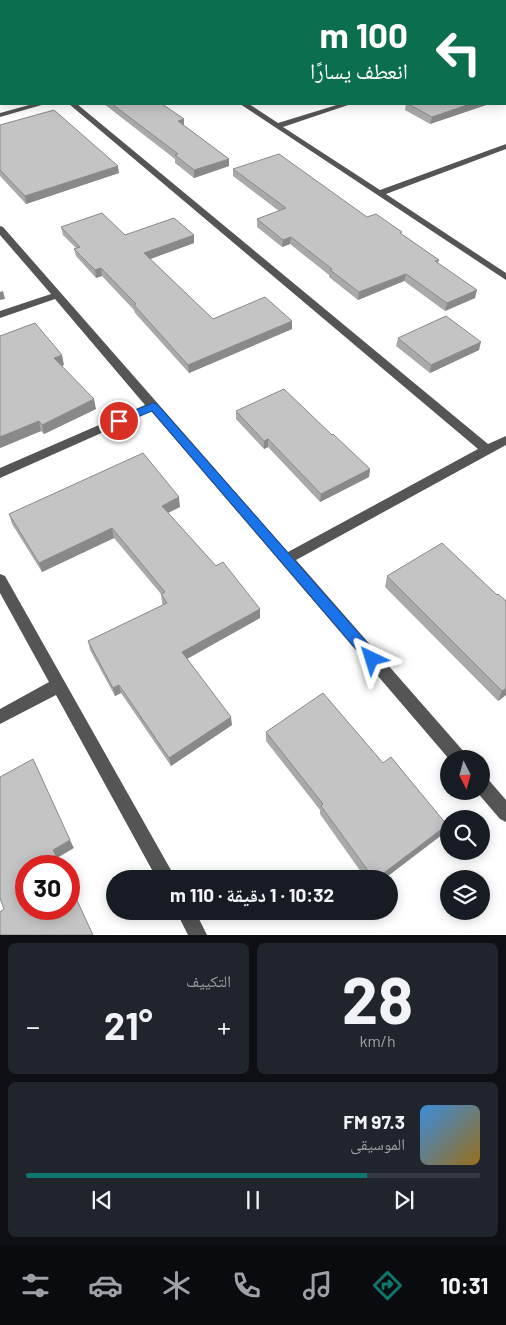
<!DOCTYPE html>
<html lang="ar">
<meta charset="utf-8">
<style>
body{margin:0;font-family:Barlow,"Noto Naskh Arabic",sans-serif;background:#20242c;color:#f1f3f6;direction:rtl;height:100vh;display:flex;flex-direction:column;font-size:19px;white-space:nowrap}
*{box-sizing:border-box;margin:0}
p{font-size:16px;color:#9ea1a6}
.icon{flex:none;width:28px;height:28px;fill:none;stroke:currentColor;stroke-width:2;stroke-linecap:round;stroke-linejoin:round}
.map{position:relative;height:935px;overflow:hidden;direction:ltr}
.details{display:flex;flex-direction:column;gap:8px;padding:8px;background:#0d0f14;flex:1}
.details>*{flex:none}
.hud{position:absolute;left:0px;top:0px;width:506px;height:105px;box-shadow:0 2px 12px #0003;direction:rtl;background:#0b6e4f;color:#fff;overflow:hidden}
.needle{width:32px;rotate:174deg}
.fabs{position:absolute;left:440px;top:750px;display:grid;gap:10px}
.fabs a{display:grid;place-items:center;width:50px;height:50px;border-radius:50%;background:#171b24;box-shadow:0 2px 12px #0003;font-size:25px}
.speed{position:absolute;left:15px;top:855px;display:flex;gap:10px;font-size:25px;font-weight:700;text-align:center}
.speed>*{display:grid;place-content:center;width:65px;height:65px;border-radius:50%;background:#171b24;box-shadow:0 2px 12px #0003;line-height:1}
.speed .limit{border:8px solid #d22;background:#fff;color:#111}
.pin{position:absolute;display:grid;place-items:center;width:42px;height:42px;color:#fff;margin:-21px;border:2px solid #fff;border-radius:50%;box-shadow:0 1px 5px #0007}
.me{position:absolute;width:55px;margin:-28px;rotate:319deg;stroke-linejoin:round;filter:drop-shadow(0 0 4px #0008)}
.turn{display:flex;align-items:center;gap:18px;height:105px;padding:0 15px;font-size:22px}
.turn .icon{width:65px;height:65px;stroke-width:2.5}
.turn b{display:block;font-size:35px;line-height:42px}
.big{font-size:38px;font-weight:700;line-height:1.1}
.details .card{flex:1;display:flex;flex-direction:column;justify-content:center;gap:8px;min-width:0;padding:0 18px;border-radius:8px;background:#20242c}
.details .dial{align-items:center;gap:0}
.dial b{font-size:65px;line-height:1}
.song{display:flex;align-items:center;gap:15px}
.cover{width:60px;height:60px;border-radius:8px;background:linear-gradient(135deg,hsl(210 70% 55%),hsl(40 70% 35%))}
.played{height:5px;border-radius:2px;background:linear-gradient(90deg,#0f766e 75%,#363941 75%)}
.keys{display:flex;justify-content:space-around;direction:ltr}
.heat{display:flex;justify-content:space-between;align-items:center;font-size:28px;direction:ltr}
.details .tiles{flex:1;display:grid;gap:8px;grid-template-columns:1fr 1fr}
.card:last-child{grid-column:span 2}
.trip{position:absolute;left:106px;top:870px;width:292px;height:50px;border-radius:25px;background:#171b24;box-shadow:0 2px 12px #0003;font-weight:700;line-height:50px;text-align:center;direction:rtl}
.tab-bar{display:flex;height:80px;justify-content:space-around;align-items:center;background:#090b0e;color:#9ea1a6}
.tab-bar .icon{width:35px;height:35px}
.tab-bar .selected{color:#0f766e}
.tab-bar b{font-size:22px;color:#f1f3f6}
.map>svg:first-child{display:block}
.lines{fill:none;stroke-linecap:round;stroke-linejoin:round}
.minor{fill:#555;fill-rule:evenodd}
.wall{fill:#a9a9a9}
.shaded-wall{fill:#898989}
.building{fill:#c4c4c4;stroke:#898989}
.route{fill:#1a73e8;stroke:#114b97}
</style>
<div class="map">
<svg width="506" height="935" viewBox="0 0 506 935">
<rect width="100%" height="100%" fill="#fff"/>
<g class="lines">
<!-- minor -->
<g class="minor">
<polygon points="84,0 91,0 92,1 85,1"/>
<polygon points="505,51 506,51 505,56"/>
<polygon points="33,104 45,104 0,117 0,113"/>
<polygon points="69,104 77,104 488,444 506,436 506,445 296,560 465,753 467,759 449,759 151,411 0,478 0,468 145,405 55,299 0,318 0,311 51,294 0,235 0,226 3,227 288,552 478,449"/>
<polygon points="240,104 249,104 278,123 340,104 351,104 283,127 380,190 506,144 506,149 386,194 506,273 506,280"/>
<polygon points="0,574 5,576 176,879 157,879 56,695 0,724 0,709 49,682 0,593"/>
<polygon points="481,776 487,778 506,800 506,822 500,819 476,791 481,791"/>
<polygon points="176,911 195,911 207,935 188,935"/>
</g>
</g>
<!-- wall -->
<g class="wall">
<polygon points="104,104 162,104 184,126 229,159 229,166 194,178 175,163 175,159"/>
<polygon points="406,104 489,104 430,124 405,110"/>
<polygon points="0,125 119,173 26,204 0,176"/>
<polygon points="233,169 367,217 402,234 439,260 438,263 475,298 445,311 404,281 358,300 329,277 329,275 290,244 282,247 257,227 257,219 279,211 233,176"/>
<polygon points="61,227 125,235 194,235 194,243 150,259 213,319 292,329 189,373 135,313 134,310 102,276 96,278 76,256 74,249 76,248 63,235"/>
<polygon points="0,336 64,365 61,366 96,409 44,434 41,431 0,448"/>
<polygon points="398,338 479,350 430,373 396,346"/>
<polygon points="236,411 332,435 370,469 369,477 320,502 268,447 264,449 236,419"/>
<polygon points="180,507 168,513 216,566 260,609 260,618 187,659 232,725 171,766 121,693 115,696 90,650 88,641 163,605 162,603 161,594 114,538 42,572 12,524 9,514"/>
<polygon points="387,576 506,695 498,701 385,587"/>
<polygon points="266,732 383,763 447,825 443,834 384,879 366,879 320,814 320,810 266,741"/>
</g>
<!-- shaded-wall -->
<g class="shaded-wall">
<polygon points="470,104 489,104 430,124 432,117"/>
<polygon points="184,119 184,127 178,121"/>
<polygon points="229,159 229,166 194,178 194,170"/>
<polygon points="118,166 119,173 26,204 25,196"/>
<polygon points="194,235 194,243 145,261 144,253"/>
<polygon points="291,237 290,244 282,247 283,240"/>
<polygon points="101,268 102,276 96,278 95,270"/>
<polygon points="406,274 404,281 358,300 359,292"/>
<polygon points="477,290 475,298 445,311 447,303"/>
<polygon points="3,291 5,299 0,300 0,292"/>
<polygon points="292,321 292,329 189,373 188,365"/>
<polygon points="481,342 479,350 430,373 431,365"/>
<polygon points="62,355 64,365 56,368 54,358"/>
<polygon points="94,399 96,409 44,434 42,425"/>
<polygon points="39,421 41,431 0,448 0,437"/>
<polygon points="268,439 268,447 264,449 264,441"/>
<polygon points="370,469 369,477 320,502 321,494"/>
<polygon points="179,497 180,507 163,515 162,506"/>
<polygon points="112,528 114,538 42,572 39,563"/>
<polygon points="260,609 260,618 183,661 182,652"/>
<polygon points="119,685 121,693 115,696 113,688"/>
<polygon points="506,688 506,695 498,701 502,691"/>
<polygon points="231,717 232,725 171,766 169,758"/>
<polygon points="447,825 443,834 384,879 376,879"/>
<polygon points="70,840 74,848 57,858 53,850"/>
</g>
<!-- building -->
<g class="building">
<polygon points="126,0 442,0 445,1 122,1"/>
<polygon points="506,69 506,91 505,92 505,70"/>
<polygon points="112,104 162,104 184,119 178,121 229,159 194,170 175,155 178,154"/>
<polygon points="408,104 470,104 432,117"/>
<polygon points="54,110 118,166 25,196 0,170 0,125"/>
<polygon points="279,154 367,217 376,214 402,232 400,233 439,260 435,261 477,290 447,303 406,274 359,292 330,270 332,269 291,237 283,240 257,219 286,208 233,169"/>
<polygon points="102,213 125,235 174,218 194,235 144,253 213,319 265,297 292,321 188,365 134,305 136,304 101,268 95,270 74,249 80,247 61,227"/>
<polygon points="446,316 481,342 431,365 398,338"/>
<polygon points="35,323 62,355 54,358 94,399 42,425 39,421 0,437 0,336"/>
<polygon points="284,389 332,435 333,434 370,469 321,494 268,439 264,441 236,411"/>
<polygon points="143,453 179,497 162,506 216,566 223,562 260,609 182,652 231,717 169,758 119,685 113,688 88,641 167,603 161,594 165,592 112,528 39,563 9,514"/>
<polygon points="442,543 497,595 498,594 506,601 506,688 502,691 387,576"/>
<polygon points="323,693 383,763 391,757 447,825 376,879 374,879 321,806 323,804 266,732"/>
<polygon points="33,759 70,840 53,850 61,866 26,866 26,909 69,909 69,883 93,935 0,935 0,912 4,909 0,898 0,777"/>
</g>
<!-- route -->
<polygon class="route" points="153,403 157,404 377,654 379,659 377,663 372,665 368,663 152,411 119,425 114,421 116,418"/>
</svg>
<div class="fabs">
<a><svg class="needle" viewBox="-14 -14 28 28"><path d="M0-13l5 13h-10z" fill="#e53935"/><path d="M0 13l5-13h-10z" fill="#9ea1a6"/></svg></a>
<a><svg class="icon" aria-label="search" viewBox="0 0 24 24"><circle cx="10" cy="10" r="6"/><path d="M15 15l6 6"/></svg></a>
<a><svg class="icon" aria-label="layers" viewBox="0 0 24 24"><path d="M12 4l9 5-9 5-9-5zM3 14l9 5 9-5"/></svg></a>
</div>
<div class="speed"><div class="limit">30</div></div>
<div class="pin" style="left:119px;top:421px;background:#d93025"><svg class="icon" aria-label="arrive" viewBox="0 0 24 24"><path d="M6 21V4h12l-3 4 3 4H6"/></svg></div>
<svg class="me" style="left:372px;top:659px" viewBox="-20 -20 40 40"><path d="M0-17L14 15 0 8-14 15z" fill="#1a73e8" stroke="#fff" stroke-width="4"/></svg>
<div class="trip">10:32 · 1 دقيقة · 110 m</div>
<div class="hud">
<div class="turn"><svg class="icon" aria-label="left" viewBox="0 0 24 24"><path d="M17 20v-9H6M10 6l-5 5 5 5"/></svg><div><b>100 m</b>انعطف يسارًا</div></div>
</div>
</div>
<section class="details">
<div class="tiles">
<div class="card dial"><b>28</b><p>km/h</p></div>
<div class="card"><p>التكييف</p>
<div class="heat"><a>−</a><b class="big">21°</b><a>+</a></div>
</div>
<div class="card">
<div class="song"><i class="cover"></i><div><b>97.3 FM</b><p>الموسيقى</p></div></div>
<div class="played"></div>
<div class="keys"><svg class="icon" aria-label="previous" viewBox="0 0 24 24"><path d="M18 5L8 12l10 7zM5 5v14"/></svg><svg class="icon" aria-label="pause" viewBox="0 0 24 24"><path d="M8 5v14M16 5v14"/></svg><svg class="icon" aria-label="next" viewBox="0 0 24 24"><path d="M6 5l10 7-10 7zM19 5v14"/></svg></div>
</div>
</div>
</section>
<nav class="tab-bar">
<b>10:31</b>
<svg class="icon selected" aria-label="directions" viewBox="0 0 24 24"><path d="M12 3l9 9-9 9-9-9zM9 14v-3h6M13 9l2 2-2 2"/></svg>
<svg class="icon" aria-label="music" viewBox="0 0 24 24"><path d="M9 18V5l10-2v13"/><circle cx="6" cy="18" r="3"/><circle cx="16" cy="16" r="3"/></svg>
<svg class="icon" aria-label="phone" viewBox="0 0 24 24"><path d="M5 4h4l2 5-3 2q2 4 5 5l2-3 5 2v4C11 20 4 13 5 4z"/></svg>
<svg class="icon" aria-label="climate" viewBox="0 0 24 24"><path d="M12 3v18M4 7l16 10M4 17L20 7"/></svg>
<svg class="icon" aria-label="car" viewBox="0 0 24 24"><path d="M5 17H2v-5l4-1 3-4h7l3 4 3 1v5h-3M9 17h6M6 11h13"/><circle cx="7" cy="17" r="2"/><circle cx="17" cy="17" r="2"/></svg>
<svg class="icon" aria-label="filters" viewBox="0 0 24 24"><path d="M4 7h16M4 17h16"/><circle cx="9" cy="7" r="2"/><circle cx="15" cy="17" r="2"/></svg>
</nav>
